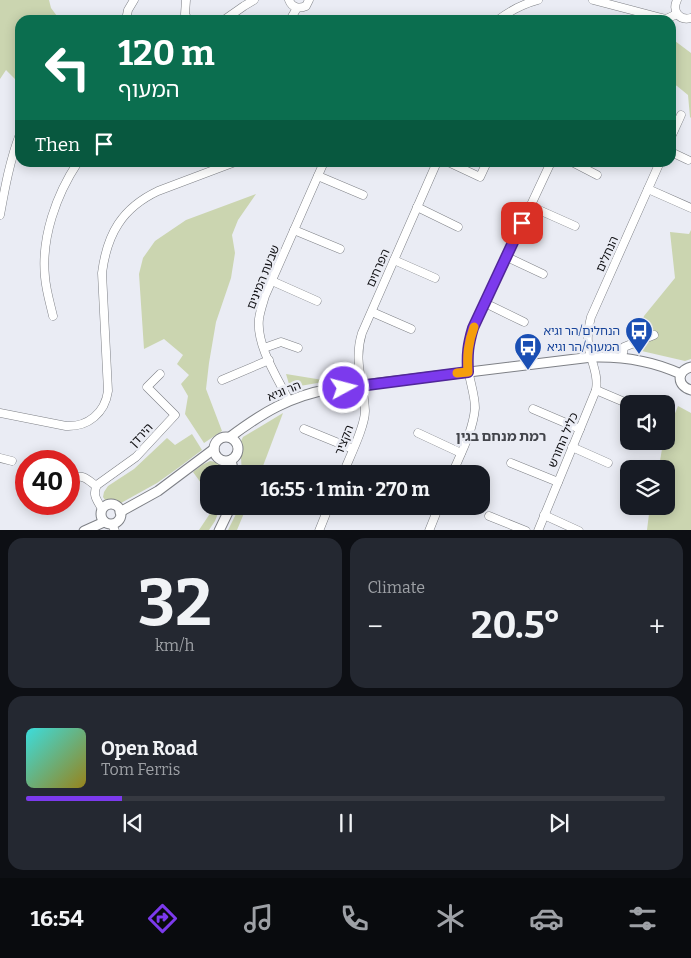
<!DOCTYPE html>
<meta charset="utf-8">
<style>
body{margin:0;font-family:Bitter,"Noto Sans Hebrew",serif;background:#242831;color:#f1f3f6;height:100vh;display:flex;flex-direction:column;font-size:19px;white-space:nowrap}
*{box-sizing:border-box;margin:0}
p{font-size:16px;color:#9ea1a6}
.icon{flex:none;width:28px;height:28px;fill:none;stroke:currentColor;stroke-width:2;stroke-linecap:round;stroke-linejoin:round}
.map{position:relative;height:530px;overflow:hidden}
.details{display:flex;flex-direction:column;gap:8px;padding:8px;background:#0d0f14;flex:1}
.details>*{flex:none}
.guide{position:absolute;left:15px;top:15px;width:661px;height:152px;border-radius:15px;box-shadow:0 2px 12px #0003;background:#0b6e4f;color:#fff;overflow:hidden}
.tools{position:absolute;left:620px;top:395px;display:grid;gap:10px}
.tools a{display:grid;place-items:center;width:55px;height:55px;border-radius:10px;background:#171b24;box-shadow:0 2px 12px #0003;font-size:25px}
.speed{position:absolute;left:15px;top:450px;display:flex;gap:10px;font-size:25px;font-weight:700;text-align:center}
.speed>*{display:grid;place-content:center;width:65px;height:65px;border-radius:50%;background:#171b24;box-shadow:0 2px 12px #0003;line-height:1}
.speed .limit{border:8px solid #d22;background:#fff;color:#111}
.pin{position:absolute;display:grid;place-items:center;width:42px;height:42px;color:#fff;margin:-21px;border-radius:10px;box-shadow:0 2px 8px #0006}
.me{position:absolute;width:55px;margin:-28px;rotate:83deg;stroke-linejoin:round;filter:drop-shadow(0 0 4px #0008)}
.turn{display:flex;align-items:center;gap:18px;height:105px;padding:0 20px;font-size:22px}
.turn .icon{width:65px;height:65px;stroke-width:2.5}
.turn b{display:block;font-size:35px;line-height:42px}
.then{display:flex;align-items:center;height:48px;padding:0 20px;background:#0003;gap:10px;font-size:19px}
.big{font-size:38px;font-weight:700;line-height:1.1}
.details .tile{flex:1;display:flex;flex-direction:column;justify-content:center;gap:8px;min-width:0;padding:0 18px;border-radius:15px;background:#242831}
.details .dial{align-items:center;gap:0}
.dial b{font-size:65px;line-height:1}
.song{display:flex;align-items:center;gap:15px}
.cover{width:60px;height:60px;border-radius:8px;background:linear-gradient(135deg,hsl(180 70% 55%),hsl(50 70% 35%))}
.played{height:5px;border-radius:2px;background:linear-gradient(90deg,#7c3aed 15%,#363941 15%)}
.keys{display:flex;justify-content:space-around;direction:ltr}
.heat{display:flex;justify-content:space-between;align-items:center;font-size:28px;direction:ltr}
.details .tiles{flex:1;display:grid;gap:8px;grid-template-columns:1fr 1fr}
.tile:last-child{grid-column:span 2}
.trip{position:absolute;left:200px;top:465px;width:290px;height:50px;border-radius:15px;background:#171b24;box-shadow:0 2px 12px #0003;font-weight:700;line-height:50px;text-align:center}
.menu{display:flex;height:80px;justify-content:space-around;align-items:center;background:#090b0e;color:#9ea1a6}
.menu .icon{width:35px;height:35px}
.menu .on{color:#7c3aed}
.menu b{font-size:22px;color:#f1f3f6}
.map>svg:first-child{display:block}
.green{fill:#cbd5b0}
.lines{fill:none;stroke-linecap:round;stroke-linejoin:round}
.minor-casing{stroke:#7e8086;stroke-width:9}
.tertiary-casing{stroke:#7e8086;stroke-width:11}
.minor{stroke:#fff;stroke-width:8}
.tertiary{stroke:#fff;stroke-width:9}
.route-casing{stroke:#51269a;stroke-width:12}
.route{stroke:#7c3aed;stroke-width:9}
.slow{stroke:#f59e0b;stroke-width:9}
.labels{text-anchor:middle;stroke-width:5;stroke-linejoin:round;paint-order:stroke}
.street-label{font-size:12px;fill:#101013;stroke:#eaecf4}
.transit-label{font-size:12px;fill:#164399;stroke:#eaecf4;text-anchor:end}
.neighbourhood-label{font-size:14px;font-weight:bold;fill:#43454b;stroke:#eaecf4}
</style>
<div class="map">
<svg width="691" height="531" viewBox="0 0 691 531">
<rect width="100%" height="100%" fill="#eaecf4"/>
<!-- green -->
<g class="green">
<polygon points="0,0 49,0 51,8 60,20 20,20 20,84 6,70 0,79"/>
<polygon points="671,38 691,53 691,118 690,117 688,95 677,86 671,83"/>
<polygon points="256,194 238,220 232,235 235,253 231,278 216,322 209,363 206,389 222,431 204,443 185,414 188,396 181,384 189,375 177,364 183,355 164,339 144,349 139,274 143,258 155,241 186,220"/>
<polygon points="691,230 691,359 685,361 633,349 644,316 675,278 670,232 689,234"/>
<polygon points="286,374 329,381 294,387 289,384"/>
<polygon points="678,406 691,413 691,530 647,530 650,506 666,506 666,469 658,469 659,467 663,443 664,441 666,441 666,435"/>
<polygon points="283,413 260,474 242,474 240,443 243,437"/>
<polygon points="192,434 202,450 178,468 157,483 121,503 113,504 107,503 103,497 104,492 108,486 134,469 167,438 175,445"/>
<path d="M210,461c9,1 12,4 15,13h-16v20l-16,-22 9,-7z"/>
<polygon points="212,506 221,506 215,521 209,530 199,530 211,512"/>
<polygon points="238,506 247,506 237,530 228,530 237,512"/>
</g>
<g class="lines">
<defs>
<g id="minor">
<polyline points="186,0 185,14 188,20"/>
<path d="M289,0c3,8 10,9 17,6l3,-6"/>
<polyline points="593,0 658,17 666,19 677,14"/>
<path d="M677,0c-5,11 2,21 14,18"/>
<polyline points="126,20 128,10 134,0"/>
<polyline points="224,20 244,6 254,0"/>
<polyline points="290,20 297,8"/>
<path d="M498,20c13,-10 25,-16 40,-20"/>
<polyline points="671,137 681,115"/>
<polyline points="671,152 688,160"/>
<polyline points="448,162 480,177 487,162"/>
<polyline points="572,162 597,175"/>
<polyline points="318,176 363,195"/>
<polyline points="648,189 691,208"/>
<polyline points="530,206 575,226"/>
<polyline points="417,207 458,227"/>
<path d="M0,215c5,-28 10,-55 20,-81"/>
<polyline points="294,230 340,249"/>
<polyline points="507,257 543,274"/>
<polyline points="394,260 435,278"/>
<polyline points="272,281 317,301"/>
<polyline points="485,303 524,322"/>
<polyline points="372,312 411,329"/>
<path d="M53,316c-3,-13 -7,-26 -8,-39 -4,-39 11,-82 33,-115"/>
<polyline points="264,348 281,342 298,348"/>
<polyline points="622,358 624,347 654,335"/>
<polyline points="222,380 269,360"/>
<polyline points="596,390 629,404"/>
<path d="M289,401c-12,-24 -33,-56 -30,-82 1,-8 4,-16 6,-23l59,-134"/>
<polyline points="533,409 580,429"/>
<path d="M0,413l66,13c22,1 39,-13 42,-35l-6,-118c5,-39 20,-65 56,-82l77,-29"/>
<polyline points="304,429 353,449"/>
<polyline points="418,433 461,453"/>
<polyline points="572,447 608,463"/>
<polyline points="0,458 12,461"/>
<polyline points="511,463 558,482"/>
<path d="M343,474c6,-16 22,-47 22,-63 -1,-28 -12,-49 -3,-78l75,-171"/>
<path d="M452,474c9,-21 21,-43 23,-66 0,-11 -4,-23 -6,-34 -4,-16 -1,-30 4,-45l78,-167"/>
<path d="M69,482c12,-10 17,-4 27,4"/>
<path d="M102,509c-5,-9 -10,-14 -5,-24l39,-28 39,-42 -28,-28 13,-13"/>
<polyline points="544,515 579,531"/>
<polyline points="489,516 526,531"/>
<polyline points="112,524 115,531"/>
<polyline points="319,531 329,506"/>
<polyline points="429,531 439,506"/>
<path d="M538,531l58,-141c3,-17 -7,-32 -8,-48 -1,-9 1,-17 3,-25l69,-155"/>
</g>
<g id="tertiary">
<path d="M691,367c-15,4 -14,19 0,23"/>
<circle cx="226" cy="449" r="12"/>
<path d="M230,437c32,-24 60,-41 100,-48l262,-32c31,-1 61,4 89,17"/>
<polyline points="231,460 234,474"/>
<circle cx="111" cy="514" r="10"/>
<polyline points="120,512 158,491 214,449"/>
<polyline points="84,531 104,522"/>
<polyline points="219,531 231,506"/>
</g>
</defs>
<!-- minor casing -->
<use href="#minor" class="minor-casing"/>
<!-- tertiary casing -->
<use href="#tertiary" class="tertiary-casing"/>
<!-- minor -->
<use href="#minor" class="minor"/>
<!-- tertiary -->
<use href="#tertiary" class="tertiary"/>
</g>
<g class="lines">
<defs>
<path id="route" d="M344,388l124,-16c-1,-18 0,-27 5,-44l49,-105"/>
</defs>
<!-- route casing -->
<use href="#route" class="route-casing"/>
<!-- route -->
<use href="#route" class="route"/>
<!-- slow -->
<path class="slow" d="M457,373l11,-1c-1,-17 0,-29 6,-45"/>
</g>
<!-- icons -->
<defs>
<symbol id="bus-pin" viewBox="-11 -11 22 30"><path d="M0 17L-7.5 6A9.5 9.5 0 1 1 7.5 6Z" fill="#1a4fb4" stroke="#eaecf4"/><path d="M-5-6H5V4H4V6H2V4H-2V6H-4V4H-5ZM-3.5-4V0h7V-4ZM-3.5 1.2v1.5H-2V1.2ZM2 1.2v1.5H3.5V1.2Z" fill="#fff"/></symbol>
</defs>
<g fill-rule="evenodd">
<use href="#bus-pin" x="623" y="315" width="32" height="43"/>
<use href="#bus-pin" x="512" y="331" width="32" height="43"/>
</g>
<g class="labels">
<!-- street labels -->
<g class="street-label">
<text transform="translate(607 254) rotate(-66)" y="4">הנחלים</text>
<text transform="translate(378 268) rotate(-66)" y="4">הפרחים</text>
<text transform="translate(263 277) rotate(-68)" y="4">שבעת המינים</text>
<text transform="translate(284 391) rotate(-22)" y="4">הר וגיא</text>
<text transform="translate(141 435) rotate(-47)" y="4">הירדן</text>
<text transform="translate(344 440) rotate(-68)" y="4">הקציר</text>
<text transform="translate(563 440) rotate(-67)" y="4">כליל החורש</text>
</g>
<!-- transit labels -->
<g class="transit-label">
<text x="620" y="335">הנחלים/הר וגיא</text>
<text x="547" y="351" text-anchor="start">המעוף/הר וגיא</text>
</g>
<!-- neighbourhood labels -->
<g class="neighbourhood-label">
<text x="501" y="441">רמת מנחם בגין</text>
</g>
</g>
</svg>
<div class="tools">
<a><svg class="icon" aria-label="sound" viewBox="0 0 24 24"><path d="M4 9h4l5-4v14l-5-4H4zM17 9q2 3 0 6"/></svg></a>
<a><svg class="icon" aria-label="layers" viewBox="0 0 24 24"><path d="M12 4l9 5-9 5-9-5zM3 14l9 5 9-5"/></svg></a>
</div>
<div class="speed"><div class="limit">40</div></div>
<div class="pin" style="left:522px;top:223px;background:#d93025"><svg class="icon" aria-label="arrive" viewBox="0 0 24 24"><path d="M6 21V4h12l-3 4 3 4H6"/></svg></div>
<svg class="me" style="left:344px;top:388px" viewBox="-20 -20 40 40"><circle r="17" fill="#7c3aed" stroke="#fff" stroke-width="3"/><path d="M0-11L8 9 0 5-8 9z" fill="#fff"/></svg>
<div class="trip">16:55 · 1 min · 270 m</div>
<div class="guide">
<div class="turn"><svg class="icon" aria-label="left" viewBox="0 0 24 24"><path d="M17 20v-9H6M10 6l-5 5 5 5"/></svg><div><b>120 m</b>המעוף</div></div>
<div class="then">Then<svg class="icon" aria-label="arrive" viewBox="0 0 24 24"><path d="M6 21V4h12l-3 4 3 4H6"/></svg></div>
</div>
</div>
<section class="details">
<div class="tiles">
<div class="tile dial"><b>32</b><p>km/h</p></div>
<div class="tile"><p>Climate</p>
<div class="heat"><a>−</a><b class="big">20.5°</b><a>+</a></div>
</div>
<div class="tile">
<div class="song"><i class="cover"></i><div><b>Open Road</b><p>Tom Ferris</p></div></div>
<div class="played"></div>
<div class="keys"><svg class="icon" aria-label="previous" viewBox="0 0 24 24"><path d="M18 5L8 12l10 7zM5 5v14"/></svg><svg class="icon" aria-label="pause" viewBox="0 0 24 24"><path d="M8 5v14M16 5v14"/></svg><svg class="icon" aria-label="next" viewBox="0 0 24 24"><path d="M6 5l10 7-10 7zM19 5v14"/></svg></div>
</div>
</div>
</section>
<nav class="menu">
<b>16:54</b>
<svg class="icon on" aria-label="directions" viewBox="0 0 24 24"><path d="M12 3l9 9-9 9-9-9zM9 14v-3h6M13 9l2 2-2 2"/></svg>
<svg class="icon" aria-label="music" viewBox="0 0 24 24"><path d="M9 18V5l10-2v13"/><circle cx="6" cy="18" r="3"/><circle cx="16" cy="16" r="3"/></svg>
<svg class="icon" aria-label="phone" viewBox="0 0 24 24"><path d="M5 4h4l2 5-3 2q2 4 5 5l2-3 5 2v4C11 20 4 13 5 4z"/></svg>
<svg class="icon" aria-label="climate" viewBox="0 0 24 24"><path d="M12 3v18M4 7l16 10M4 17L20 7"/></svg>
<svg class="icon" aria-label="car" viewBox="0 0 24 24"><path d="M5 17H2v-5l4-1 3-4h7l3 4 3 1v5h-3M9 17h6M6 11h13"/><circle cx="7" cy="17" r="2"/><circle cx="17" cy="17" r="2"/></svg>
<svg class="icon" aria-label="filters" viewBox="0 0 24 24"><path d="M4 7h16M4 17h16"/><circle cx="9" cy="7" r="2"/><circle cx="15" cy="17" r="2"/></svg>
</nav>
